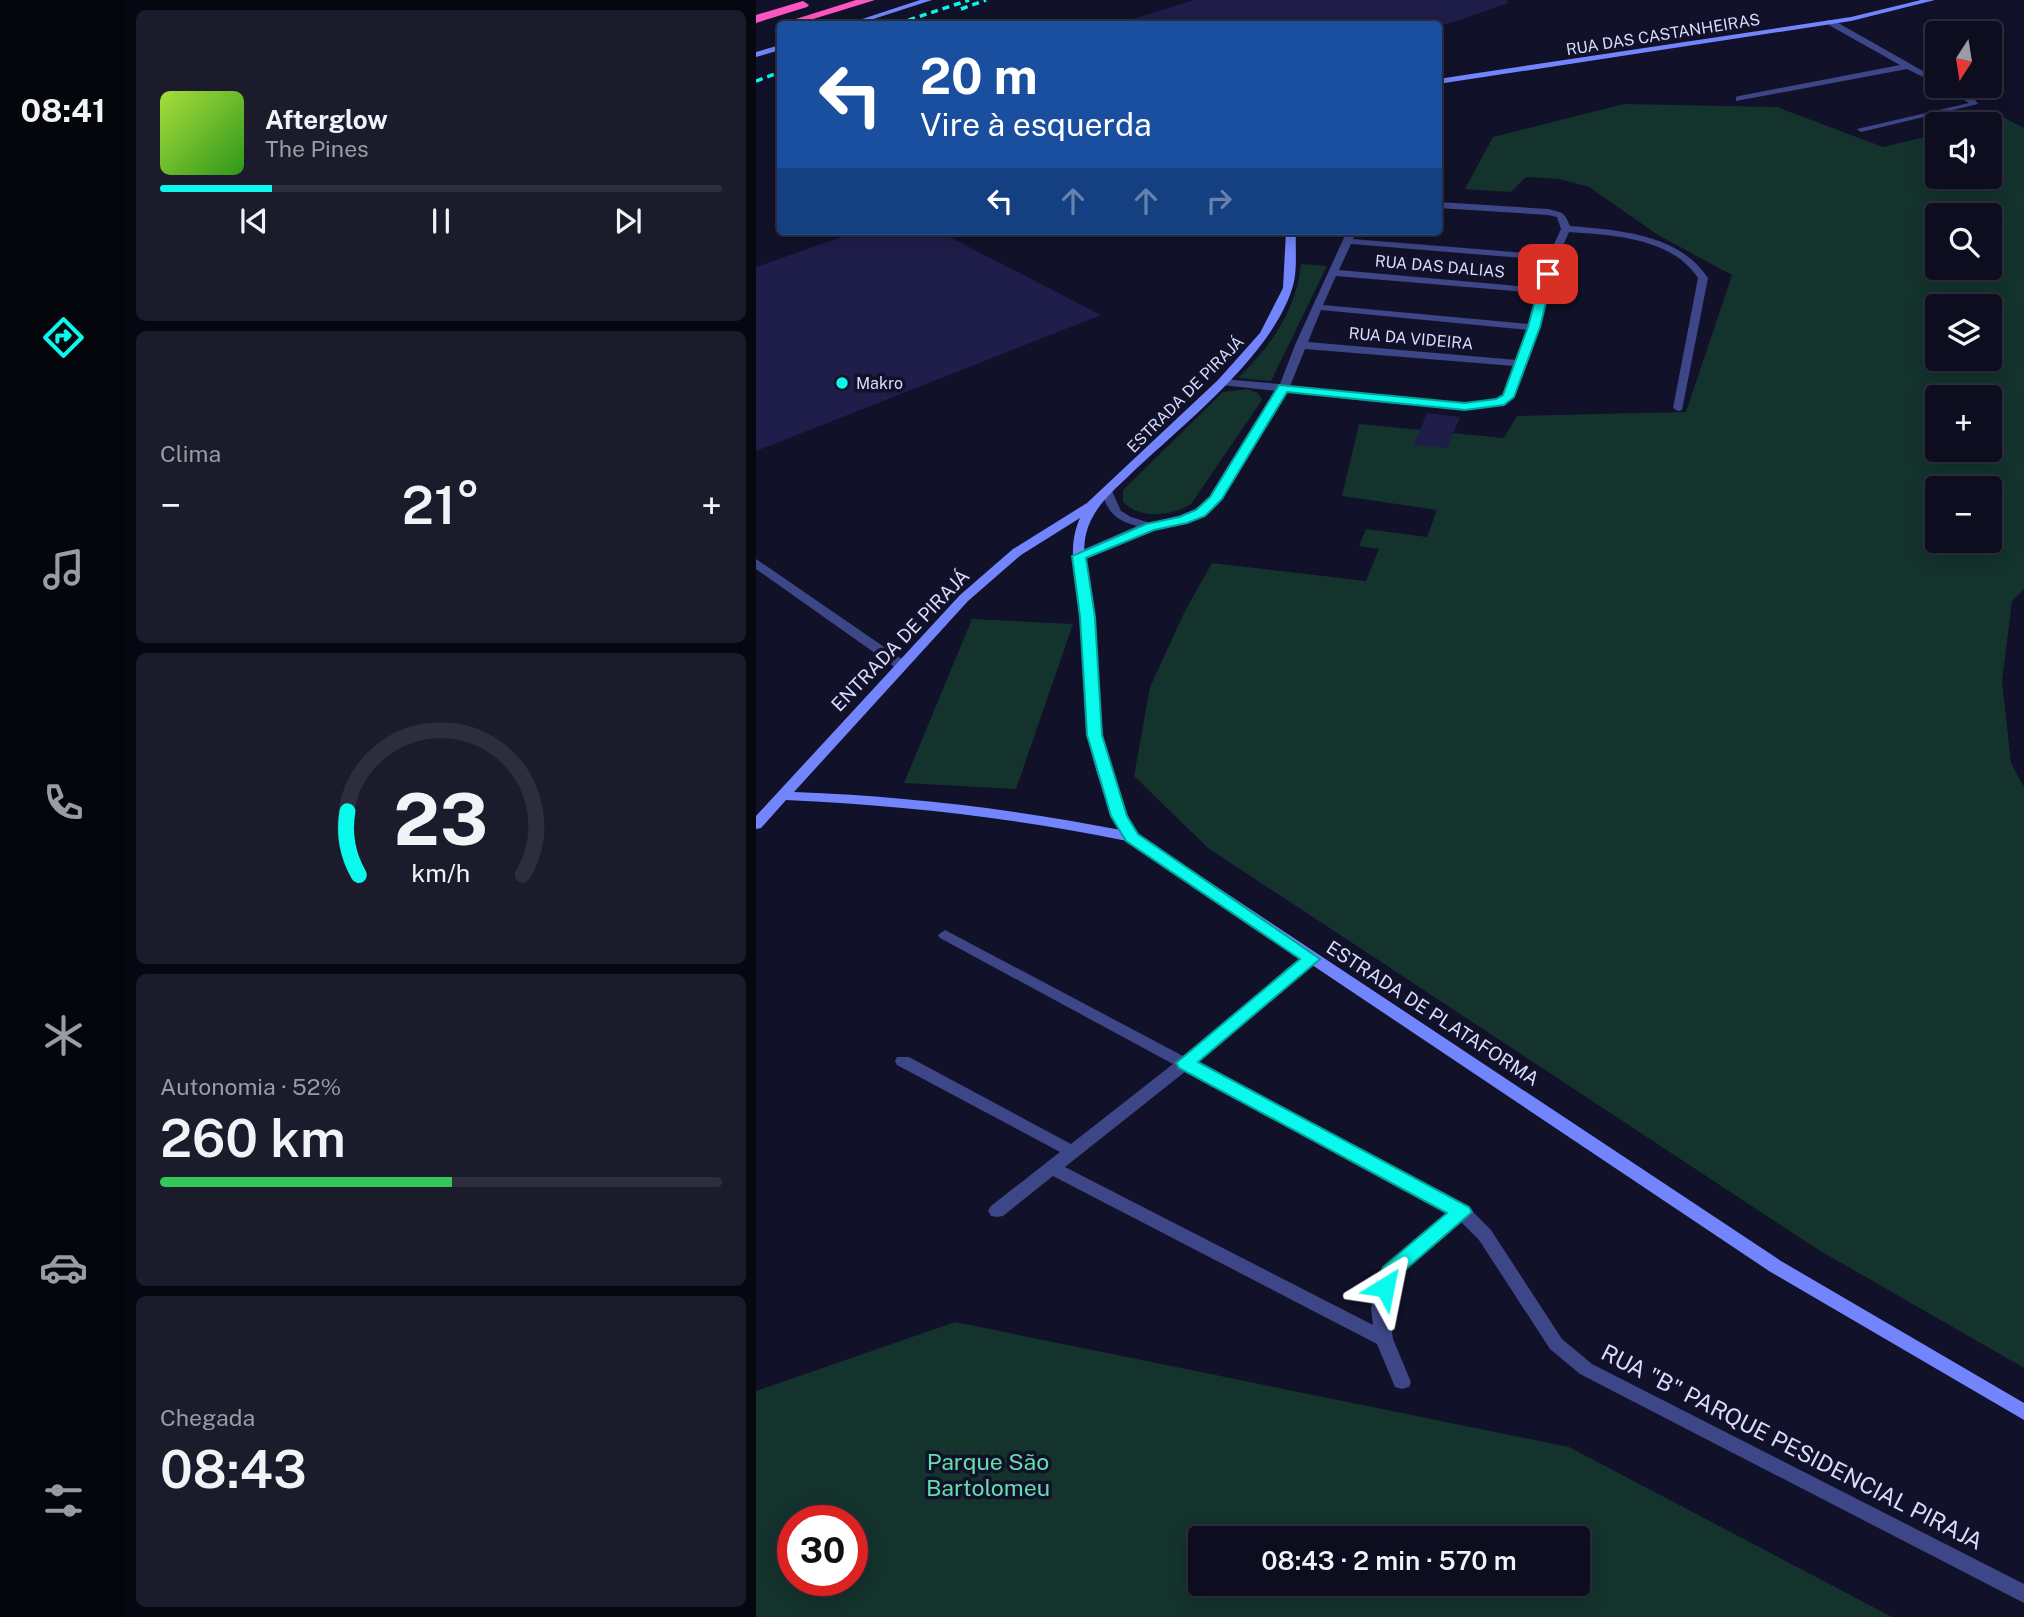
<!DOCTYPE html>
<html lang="pt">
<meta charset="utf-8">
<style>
body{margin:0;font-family:"Public Sans",sans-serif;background:#1b1b2c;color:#f1f3f6;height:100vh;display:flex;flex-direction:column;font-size:26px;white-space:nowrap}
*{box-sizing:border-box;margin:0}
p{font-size:23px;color:#9a9ca4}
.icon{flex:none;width:38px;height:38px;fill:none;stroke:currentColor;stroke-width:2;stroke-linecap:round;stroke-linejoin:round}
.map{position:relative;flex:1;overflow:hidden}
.sheet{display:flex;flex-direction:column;gap:10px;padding:10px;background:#070711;width:630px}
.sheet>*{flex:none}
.banner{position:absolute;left:21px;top:21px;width:665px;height:214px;border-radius:7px;box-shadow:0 4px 18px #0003,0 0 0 2px #2d2d3d;background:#1a4fa0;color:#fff;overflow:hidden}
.needle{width:46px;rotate:192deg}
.fabs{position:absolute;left:1169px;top:21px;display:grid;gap:14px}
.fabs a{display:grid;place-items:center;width:77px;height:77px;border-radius:7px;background:#0d0d1f;box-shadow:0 4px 18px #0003,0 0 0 2px #2d2d3d;font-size:35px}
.speed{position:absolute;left:21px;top:1505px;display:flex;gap:14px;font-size:35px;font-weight:700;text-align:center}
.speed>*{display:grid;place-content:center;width:91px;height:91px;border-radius:50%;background:#0d0d1f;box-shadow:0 4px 18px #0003,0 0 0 2px #2d2d3d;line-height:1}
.speed .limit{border:10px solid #d22;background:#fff;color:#111}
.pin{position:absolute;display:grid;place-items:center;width:60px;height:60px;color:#fff;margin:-30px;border-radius:14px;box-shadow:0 4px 10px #0006}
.me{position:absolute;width:77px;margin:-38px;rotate:35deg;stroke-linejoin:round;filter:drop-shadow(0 0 5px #0008)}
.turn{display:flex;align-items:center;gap:24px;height:147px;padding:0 28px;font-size:32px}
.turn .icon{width:91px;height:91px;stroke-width:2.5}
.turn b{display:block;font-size:49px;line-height:60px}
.lanes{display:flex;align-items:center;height:66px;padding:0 28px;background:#0003;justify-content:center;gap:35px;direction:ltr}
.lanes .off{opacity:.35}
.big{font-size:52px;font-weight:600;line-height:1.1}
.sheet .widget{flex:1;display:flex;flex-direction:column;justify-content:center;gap:10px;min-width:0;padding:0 24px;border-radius:10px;background:#1b1b2c}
.sheet .dial{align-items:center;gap:0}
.dial svg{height:182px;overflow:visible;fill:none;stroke:#2d2d3d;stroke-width:7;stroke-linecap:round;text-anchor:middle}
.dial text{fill:#f1f3f6;stroke:none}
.song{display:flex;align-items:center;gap:21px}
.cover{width:84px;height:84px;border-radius:10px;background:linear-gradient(135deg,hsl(80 70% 55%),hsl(110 70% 35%))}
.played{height:7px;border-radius:4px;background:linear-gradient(90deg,#09faec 20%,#2d2d3d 20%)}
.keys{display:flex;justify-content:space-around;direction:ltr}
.heat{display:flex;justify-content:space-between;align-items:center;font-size:38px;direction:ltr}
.charge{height:10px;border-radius:5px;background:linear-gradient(90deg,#34c759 52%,#2d2d3d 0)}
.trip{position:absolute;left:432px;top:1526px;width:402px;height:70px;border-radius:7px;background:#0d0d1f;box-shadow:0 4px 18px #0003,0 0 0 2px #2d2d3d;font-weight:600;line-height:70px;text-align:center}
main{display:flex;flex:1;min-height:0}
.tab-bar{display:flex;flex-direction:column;width:126px;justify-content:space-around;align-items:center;background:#05050c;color:#9a9ca4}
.tab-bar .icon{width:49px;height:49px}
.tab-bar .active{color:#09faec}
.tab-bar b{font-size:32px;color:#f1f3f6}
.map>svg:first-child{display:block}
.green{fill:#14332d;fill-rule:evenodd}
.building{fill:#1f1d49}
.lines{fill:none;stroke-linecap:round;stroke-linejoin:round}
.street{fill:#3d4687;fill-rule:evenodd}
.secondary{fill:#7285fc;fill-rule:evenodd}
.highway{fill:#fc57c0;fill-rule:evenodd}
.rail{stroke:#09faec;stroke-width:3.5;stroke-dasharray:7 5;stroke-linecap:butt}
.route{fill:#09faec;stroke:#06a299;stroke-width:2}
.poi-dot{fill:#09faec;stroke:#111129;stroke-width:2.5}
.labels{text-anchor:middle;stroke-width:7;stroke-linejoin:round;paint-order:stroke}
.far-street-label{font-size:16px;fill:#d9dbfe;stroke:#111129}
.far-poi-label{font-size:16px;fill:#d9dbfe;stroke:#111129;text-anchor:start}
.street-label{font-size:19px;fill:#d9dbfe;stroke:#111129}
.near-street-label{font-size:23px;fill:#d9dbfe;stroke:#111129}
.near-park-label{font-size:23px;fill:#65dead;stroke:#111129}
</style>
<main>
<nav class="tab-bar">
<b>08:41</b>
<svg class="icon active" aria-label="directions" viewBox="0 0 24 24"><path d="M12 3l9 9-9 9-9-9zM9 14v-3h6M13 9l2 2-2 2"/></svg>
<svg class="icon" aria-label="music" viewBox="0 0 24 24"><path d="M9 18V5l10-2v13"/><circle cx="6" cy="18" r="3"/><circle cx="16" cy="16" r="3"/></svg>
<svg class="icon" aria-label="phone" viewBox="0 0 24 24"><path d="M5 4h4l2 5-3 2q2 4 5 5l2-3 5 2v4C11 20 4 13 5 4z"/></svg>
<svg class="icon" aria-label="climate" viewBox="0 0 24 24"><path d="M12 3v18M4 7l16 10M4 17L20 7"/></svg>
<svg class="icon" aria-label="car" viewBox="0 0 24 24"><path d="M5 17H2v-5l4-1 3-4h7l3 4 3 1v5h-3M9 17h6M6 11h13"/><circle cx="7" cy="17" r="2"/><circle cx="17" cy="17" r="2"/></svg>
<svg class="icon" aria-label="filters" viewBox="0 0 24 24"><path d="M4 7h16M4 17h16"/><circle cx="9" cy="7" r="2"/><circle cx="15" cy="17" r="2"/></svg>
</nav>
<section class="sheet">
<div class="widget">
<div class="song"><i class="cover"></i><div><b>Afterglow</b><p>The Pines</p></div></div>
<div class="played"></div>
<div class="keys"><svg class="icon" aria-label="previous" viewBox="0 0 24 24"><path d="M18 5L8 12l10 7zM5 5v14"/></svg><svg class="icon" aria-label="pause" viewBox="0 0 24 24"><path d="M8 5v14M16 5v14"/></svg><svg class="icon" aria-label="next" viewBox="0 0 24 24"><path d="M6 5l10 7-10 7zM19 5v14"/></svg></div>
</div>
<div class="widget"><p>Clima</p>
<div class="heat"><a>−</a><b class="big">21°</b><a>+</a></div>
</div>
<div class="widget dial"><svg viewBox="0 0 100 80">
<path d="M14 69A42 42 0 1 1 86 69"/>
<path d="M14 69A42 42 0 0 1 9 41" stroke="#09faec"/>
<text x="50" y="56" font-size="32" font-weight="700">23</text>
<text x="50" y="72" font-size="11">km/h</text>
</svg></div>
<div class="widget"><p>Autonomia · 52%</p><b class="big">260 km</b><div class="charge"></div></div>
<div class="widget"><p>Chegada</p><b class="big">08:43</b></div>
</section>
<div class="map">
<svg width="1268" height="1617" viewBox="0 0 1268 1617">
<rect width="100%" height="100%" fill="#111129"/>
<!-- green -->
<g class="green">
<path d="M868,104l153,3 106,40 54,-13v43h53v-53h-10l25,-6 19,10v461l-12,12 -10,80 9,82 13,24v581l-207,-119 -609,-401 -74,-72 16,-89 35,-76 27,-48 154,18 13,-32 -20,-3 7,-17 61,8 10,-27 -95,-14 17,-72 145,14 13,-22 169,-4 46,-137 -74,-40 -69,-48 -30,-8 -33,-2 -15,15 -46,-3 28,-52zM1181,215h53v53h-53zM1181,306h53v53h-53zM1181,397h53v53h-53zM1181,488h53v53h-53z"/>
<path d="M545,264l26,2 -56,115 -33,-3c33,-32 58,-67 63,-114z"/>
<path d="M491,389l11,4 4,7 -71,104c-19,12 -50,16 -68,-2v-12l100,-98z"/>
<polygon points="216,619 317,624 260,789 148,783"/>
<path d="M199,1322l614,125 323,170h-1136v-226zM37,1521h59v59h-59zM444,1538h378v46h-378z"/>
</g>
<!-- building -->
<g class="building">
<polygon points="438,0 751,0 752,3 692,24 378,24 377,19"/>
<polygon points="102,231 182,231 345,315 0,451 0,267"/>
<polygon points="671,413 704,417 691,448 658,445"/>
</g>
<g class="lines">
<!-- street -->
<g class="street">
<polygon points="1071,20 1077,20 1181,79 1181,84 1151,69 980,101 980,97 983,96 1144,65 1071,24"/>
<path d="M1185,86c12,-1 31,6 37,18l-117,28 -4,-3 112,-26z"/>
<path d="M682,202l110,7c15,4 16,2 22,17 49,4 109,8 138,52l-26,132 -4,1 -5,-3 25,-130c-26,-40 -85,-43 -129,-46 -20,42 -27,87 -43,131 -4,11 -7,26 -13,35 -18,23 -192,-3 -226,-6l-66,107c-21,23 -49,23 -76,33 -21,7 -41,17 -62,27h-8l-2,-3 2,-3 62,-27c-20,-5 -29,-13 -35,-33l2,-2h8l9,20 10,6 19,6 31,-8 14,-6 16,-12 65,-106 -54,-6 -5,-3 5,-3 58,5 15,-39 52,-114h10l-4,8 196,16 12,-26 -4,-12 -9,-2 -110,-7zM595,244l195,16 -7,28 -200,-18zM580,276l202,17 -8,31 -207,-19zM565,310l207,20 -11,30 -209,-18zM549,349l209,17 -11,29 -7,5 -32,3 -174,-17z"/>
<polygon points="0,559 150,662 151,665 150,668 140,668 0,569"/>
<path d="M189,930l238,126 123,-101h10l3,4 -3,4 -120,99 272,145 23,23 71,109 30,25 432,220v19l-444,-229 -30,-25 -71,-109 -18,-18 -63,53 -9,33 4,31 18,43 -2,5 -7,2 -7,-2 -18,-43 -324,-168 -50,40 -6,1 -6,-1 -3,-5 3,-5 69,-54 -163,-87 -2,-4 2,-4h12l162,87 102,-80 -233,-126 -2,-3zM430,1071l263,142 -65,54 -13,41 2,17 -308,-158z"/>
</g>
<!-- secondary -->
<g class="secondary">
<polygon points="164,0 176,0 102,24 91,24"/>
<polygon points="1165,0 1179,0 1095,21 682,84 682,79 1095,17"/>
<polygon points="24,45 24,50 0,57 0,52"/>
<path d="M530,231h10c-1,18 2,41 -4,58 -21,66 -105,132 -155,179 -20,20 -44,37 -51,66 -7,30 8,77 10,110 2,72 6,125 41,190l644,427 243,142v17l-255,-149 -642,-430c-113,-23 -226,-36 -341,-41l-25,28 -5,1v-13l204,-221 53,-46 74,-46 131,-123 42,-47 23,-45zM324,518c-15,33 -2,65 1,99 4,30 2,61 4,91 3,43 16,85 36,122 -108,-21 -217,-34 -327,-38l174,-191 53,-46z"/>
</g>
<!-- highway -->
<g class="highway">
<polygon points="100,0 119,0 41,24 24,24"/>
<polygon points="47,1 53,5 51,7 0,23 0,15"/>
</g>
<!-- rail -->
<g class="rail">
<polyline points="205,9 230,0"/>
<polyline points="141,24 213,0"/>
<polyline points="0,81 24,72"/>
</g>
</g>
<!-- route -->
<polygon class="route" points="792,271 797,274 784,327 758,397 748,405 709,410 531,392 466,499 449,516 431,523 398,530 330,558 339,617 346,735 371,816 382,834 564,959 442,1062 713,1207 716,1212 642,1276 636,1293 629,1295 622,1293 619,1287 627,1267 691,1213 423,1068 420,1063 544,959 370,841 355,816 331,735 324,617 316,556 390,524 423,517 440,510 454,497 523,385 709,403 740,399 747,395 772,327 786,274"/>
<!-- markers -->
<circle class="poi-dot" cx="86" cy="383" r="7"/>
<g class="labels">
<!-- far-street labels -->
<g class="far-street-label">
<text transform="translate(907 34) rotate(-9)" y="6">RUA DAS CASTANHEIRAS</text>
<text transform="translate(684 266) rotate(5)" y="6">RUA DAS DALIAS</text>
<text transform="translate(655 338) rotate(5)" y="6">RUA DA VIDEIRA</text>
<text transform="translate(429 394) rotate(-45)" y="6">ESTRADA DE PIRAJÁ</text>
</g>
<!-- far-poi labels -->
<g class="far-poi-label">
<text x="100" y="389">Makro</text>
</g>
<!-- street labels -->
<g class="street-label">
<text transform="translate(144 640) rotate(-46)" y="7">ENTRADA DE PIRAJÁ</text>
<text transform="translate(677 1013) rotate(33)" y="7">ESTRADA DE PLATAFORMA</text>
</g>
<!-- near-street labels -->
<g class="near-street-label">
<text transform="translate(1036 1447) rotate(27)" y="8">RUA "B" PARQUE PESIDENCIAL PIRAJA</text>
</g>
<!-- near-park labels -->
<g class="near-park-label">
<text x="232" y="1470">Parque São<tspan x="232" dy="26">Bartolomeu</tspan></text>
</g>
</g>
</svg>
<div class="fabs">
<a><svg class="needle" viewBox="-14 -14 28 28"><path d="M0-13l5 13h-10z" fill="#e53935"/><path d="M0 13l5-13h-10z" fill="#9a9ca4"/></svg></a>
<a><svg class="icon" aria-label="sound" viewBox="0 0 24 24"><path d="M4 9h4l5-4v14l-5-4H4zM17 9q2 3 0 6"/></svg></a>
<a><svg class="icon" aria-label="search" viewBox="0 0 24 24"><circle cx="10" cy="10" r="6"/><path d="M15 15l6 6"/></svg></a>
<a><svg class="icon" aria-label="layers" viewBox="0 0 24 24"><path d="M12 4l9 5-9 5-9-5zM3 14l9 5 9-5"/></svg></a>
<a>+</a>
<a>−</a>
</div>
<div class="speed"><div class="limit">30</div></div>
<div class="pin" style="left:792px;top:274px;background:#d93025"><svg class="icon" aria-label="arrive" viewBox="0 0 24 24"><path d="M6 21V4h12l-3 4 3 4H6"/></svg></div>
<svg class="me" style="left:629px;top:1287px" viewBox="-20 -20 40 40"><path d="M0-17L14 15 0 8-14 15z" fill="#09faec" stroke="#fff" stroke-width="4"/></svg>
<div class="trip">08:43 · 2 min · 570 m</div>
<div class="banner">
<div class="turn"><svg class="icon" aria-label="left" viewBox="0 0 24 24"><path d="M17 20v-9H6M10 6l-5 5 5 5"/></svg><div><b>20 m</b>Vire à esquerda</div></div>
<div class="lanes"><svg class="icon" aria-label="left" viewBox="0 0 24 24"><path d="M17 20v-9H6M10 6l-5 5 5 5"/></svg><svg class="icon off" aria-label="ahead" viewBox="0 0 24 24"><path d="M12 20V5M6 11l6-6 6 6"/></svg><svg class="icon off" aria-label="ahead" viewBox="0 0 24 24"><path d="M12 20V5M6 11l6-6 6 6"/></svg><svg class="icon off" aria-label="right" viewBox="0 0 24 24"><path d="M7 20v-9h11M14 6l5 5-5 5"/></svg></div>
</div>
</div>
</main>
